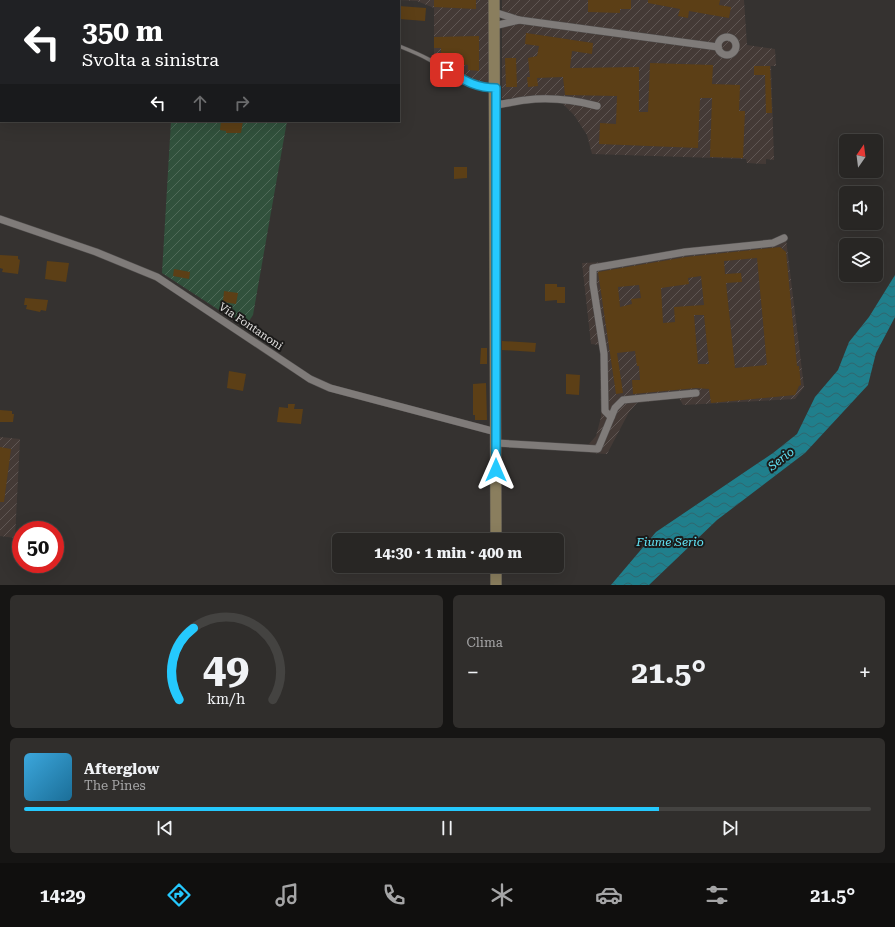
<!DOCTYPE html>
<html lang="it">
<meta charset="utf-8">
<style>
body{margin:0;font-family:"Roboto Serif",serif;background:#302e2c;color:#f1f3f6;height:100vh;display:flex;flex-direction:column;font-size:15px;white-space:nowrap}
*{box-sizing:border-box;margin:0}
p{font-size:13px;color:#a5a5a6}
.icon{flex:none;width:22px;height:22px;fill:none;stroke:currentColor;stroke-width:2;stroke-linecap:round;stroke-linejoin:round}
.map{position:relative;height:585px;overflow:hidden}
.side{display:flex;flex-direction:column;gap:10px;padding:10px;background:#161514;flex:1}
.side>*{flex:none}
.banner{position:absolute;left:0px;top:0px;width:400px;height:122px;box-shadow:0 4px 16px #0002,0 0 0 1px #444341;background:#202124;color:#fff;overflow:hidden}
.needle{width:26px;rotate:14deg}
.tools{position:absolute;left:839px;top:134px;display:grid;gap:8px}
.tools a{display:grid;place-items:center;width:44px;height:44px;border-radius:6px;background:#282624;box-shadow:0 4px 16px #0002,0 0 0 1px #444341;font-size:20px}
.speed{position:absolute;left:12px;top:521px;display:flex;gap:8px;font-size:20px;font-weight:700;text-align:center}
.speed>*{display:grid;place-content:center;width:52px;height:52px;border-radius:50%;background:#282624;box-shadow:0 4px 16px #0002,0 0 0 1px #444341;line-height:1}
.speed .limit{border:6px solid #d22;background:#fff;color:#111}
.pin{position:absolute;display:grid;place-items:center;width:34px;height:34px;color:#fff;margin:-17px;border-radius:8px;box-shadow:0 2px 6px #0006}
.me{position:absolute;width:44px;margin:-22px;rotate:0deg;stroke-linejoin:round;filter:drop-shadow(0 0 3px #0008)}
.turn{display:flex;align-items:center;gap:14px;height:84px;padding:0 16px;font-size:18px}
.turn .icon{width:52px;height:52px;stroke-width:2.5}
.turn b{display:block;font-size:28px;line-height:34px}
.lanes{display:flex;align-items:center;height:38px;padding:0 16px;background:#0003;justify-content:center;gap:20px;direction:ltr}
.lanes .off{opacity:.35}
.big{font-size:30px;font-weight:700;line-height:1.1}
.side .tile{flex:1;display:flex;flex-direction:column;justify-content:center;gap:6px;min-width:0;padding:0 14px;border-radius:6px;background:#302e2c}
.side .dial{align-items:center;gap:0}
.dial svg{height:104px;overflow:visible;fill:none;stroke:#444341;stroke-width:7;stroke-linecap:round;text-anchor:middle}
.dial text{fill:#f1f3f6;stroke:none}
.song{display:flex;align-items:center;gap:12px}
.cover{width:48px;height:48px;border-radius:6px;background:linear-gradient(135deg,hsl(200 70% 55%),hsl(200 70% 35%))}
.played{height:4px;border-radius:2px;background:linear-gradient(90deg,#25c9fe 75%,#444341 75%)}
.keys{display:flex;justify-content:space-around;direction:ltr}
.heat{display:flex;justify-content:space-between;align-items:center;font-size:22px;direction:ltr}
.side .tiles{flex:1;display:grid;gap:10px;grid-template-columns:1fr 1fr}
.tile:last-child{grid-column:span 2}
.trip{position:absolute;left:332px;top:533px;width:232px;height:40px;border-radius:6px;background:#282624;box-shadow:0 4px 16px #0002,0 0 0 1px #444341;font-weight:700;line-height:40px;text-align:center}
.tabs{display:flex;height:64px;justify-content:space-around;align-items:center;background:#100f0e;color:#a5a5a6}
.tabs .icon{width:28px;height:28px}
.tabs .active{color:#25c9fe}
.tabs b{font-size:18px;color:#f1f3f6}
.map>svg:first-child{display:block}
.industrial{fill:url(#industrial-furrows)}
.garden{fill:url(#garden-furrows)}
.water{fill:url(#water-waves)}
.building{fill:#5c3f16;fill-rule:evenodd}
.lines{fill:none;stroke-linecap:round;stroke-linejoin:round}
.service-casing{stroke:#514e4d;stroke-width:4.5}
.minor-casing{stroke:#514e4d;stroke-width:8}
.secondary-casing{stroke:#514e4d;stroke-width:12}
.service{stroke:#7f7b79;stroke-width:3.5}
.minor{stroke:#7f7b79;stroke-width:7}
.secondary{stroke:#8a7e5e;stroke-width:11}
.route-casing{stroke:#1883a5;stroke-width:10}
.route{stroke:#25c9fe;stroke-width:7}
.labels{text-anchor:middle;stroke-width:4;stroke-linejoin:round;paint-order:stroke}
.street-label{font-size:11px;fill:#e5e3e2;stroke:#1b1a19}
.water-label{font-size:12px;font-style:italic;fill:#61e3f5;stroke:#1b1a19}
</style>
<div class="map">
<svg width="895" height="585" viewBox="0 0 895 585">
<defs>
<pattern id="industrial-furrows" width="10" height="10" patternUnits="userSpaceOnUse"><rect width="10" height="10" fill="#443a36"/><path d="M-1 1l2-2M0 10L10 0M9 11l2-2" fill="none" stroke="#5f5653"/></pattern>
<pattern id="garden-furrows" width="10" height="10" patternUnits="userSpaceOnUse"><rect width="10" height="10" fill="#31513c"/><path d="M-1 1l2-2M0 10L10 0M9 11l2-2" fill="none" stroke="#4f6a58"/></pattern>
<pattern id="water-waves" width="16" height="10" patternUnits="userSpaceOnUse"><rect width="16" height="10" fill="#207f8c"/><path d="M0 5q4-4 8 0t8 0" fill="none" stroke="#2f676f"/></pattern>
</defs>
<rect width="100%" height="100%" fill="#353230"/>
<!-- industrial -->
<g class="industrial">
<polygon points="399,0 491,0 491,81 479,85 434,60 434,8 417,1"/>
<polygon points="502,0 744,0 747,45 775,49 776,66 771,66 774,160 766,159 766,164 747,163 746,159 592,154 587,135 574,115 555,96 502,99"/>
<polygon points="786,239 804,387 795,399 683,405 679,398 637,403 629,412 607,454 590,453 588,445 596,436 601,417 600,345 591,344 582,263 612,262"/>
<polygon points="0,437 20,439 15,538 0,536"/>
</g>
<!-- garden -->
<polygon class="garden" points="171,121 287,121 253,315 245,327 162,273"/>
<!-- water -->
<polygon class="water" points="895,275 895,317 876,353 868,385 805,453 717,520 649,585 611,585 656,532 773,453 797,434 815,397 838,370 849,342 869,317"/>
<!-- building -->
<g class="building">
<polygon points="434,0 476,0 476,9 434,7"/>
<polygon points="588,0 631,0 631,9 620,9 620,13 588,12"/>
<polygon points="648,0 720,0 719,5 731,7 729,18 689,11 688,18 678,16 680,9 648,3"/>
<polygon points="399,6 426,8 425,21 399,19"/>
<polygon points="526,33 593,43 592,54 572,51 570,68 639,67 639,112 648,112 650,63 713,65 712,84 740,85 739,111 745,111 743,158 710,157 712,98 700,98 698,148 599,144 600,123 616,124 617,96 565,95 563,77 537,78 538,86 528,87 527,77 530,77 528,58 537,56 539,46 525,44"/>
<polygon points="479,36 479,71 468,70 468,65 445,64 445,61 441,61 441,48 434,48 434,37"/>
<polygon points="505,58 516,58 517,87 506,87"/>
<polygon points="754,66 770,66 772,113 766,113 765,75 754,75"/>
<polygon points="221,121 243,121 241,133 226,133 226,131 220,130"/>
<polygon points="454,167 467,167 467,178 454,179"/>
<path d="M780,247l6,5 11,114h2l2,19 -2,1 -4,9 -84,8 -2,-14 -13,-1 -63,6 -1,-14h8l-1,-14h-2l-2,-15 -18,2 6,40 -7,1 -18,-122 88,-15zM757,258l10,107 -32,3 -9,-85 16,-1 -1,-9 -16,1 -1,-13zM701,276l3,29 -30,2 1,15 -12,1 -2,-35 28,-4 -1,-6zM639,285l2,13 -10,1 1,5 -12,3 -2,-20zM694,315h10l5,49h-11z"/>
<polygon points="0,255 18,256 18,259 20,260 18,274 2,272 3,269 0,268"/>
<polygon points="47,261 69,263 66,282 45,279"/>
<polygon points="174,269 190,272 189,279 173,276"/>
<polygon points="545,284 557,284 557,287 565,287 565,303 557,303 557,300 545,301"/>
<polygon points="224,291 238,293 236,304 223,302"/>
<polygon points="25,298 48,300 46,311 41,310 40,312 26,309 27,305 24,305"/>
<polygon points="502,341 536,343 535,352 502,350"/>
<polygon points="481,348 487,348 487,364 480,364"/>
<polygon points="229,371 246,374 243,391 227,388"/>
<polygon points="566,374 580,375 579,395 566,394"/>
<polygon points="486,383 487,420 475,420 475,415 473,415 473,384"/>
<polygon points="288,404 295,404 294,409 303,409 301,424 277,422 279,407 288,408"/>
<polygon points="0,410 12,411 12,414 14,414 13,422 0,422"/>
<polygon points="0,447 11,449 4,502 0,502"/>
</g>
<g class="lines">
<defs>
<path id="service" d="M399,46c10,4 20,8 29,13 20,11 41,29 65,29"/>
<g id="minor">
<polyline points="494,12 519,20 718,47"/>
<polyline points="494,26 519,20"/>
<circle cx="727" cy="46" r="9"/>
<path d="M495,105c11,-1 21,-4 31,-5 24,-3 48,0 71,6"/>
<polyline points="0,219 96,252 157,277 310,379 330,388 496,432"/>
<polyline points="611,417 605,411 604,354 593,284 593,268 685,252 773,243 784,238"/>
<polyline points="496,443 598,449 615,408 623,400 696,393"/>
</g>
<g id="secondary">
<polyline points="494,0 496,540"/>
<polyline points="496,566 496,585"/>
</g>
</defs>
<!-- service casing -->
<use href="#service" class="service-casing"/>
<!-- minor casing -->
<use href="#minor" class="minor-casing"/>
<!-- secondary casing -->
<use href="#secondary" class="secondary-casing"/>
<!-- service -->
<use href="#service" class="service"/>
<!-- minor -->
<use href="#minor" class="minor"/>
<!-- secondary -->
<use href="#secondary" class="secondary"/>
</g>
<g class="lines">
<defs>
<path id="route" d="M447,70c17,10 28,18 49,18v382"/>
</defs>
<!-- route casing -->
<use href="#route" class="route-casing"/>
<!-- route -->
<use href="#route" class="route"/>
</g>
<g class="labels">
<!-- street labels -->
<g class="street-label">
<text transform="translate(251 326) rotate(34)" y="4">Via Fontanoni</text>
</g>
<!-- water labels -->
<g class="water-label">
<text transform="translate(781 459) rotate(-38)" y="4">Serio</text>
<text x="670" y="546">Fiume Serio</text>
</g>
</g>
</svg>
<div class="tools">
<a><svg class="needle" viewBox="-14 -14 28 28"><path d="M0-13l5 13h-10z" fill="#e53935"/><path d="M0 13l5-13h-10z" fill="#a5a5a6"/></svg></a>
<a><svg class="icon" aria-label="sound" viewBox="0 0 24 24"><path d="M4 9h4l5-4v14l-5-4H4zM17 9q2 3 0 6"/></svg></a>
<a><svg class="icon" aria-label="layers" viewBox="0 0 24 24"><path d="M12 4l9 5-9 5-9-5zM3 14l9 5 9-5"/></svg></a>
</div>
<div class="speed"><div class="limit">50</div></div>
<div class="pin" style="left:447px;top:70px;background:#d93025"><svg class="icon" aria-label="arrive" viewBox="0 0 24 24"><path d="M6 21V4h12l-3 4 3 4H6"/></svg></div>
<svg class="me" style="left:496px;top:470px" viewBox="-20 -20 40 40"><path d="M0-17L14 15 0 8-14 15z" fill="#25c9fe" stroke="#fff" stroke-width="4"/></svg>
<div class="trip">14:30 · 1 min · 400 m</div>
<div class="banner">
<div class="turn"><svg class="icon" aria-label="left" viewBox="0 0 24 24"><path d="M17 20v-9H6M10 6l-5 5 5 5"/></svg><div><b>350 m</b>Svolta a sinistra</div></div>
<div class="lanes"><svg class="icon" aria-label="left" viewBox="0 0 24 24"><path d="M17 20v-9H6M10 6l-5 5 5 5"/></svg><svg class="icon off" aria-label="ahead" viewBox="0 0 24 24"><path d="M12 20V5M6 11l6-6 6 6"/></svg><svg class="icon off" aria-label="right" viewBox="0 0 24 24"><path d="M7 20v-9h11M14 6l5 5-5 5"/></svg></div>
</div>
</div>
<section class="side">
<div class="tiles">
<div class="tile dial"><svg viewBox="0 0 100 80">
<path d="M14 69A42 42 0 1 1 86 69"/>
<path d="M14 69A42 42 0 0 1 25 14" stroke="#25c9fe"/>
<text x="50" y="56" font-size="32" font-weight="700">49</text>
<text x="50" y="72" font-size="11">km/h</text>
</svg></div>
<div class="tile"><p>Clima</p>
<div class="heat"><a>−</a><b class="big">21.5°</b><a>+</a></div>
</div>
<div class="tile">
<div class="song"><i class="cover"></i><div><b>Afterglow</b><p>The Pines</p></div></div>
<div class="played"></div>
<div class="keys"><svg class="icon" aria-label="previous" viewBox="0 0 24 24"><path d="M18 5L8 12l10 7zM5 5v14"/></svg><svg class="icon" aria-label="pause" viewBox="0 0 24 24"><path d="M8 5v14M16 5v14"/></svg><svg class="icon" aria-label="next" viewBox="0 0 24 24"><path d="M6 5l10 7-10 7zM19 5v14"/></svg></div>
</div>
</div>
</section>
<nav class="tabs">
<b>14:29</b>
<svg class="icon active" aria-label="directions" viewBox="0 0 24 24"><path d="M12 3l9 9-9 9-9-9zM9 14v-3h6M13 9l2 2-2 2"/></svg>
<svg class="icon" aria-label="music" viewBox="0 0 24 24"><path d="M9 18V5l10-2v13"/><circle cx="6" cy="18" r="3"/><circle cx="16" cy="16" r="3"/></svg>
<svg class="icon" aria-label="phone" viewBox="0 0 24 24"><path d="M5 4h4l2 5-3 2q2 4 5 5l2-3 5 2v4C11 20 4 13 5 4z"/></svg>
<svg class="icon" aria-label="climate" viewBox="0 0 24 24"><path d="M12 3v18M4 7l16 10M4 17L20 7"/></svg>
<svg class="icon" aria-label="car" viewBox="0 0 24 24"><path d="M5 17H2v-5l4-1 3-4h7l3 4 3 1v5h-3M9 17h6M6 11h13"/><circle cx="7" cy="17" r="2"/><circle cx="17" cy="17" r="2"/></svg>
<svg class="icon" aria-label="filters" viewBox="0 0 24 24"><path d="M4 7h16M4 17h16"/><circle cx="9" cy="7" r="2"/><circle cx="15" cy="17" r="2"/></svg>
<b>21.5°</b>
</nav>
